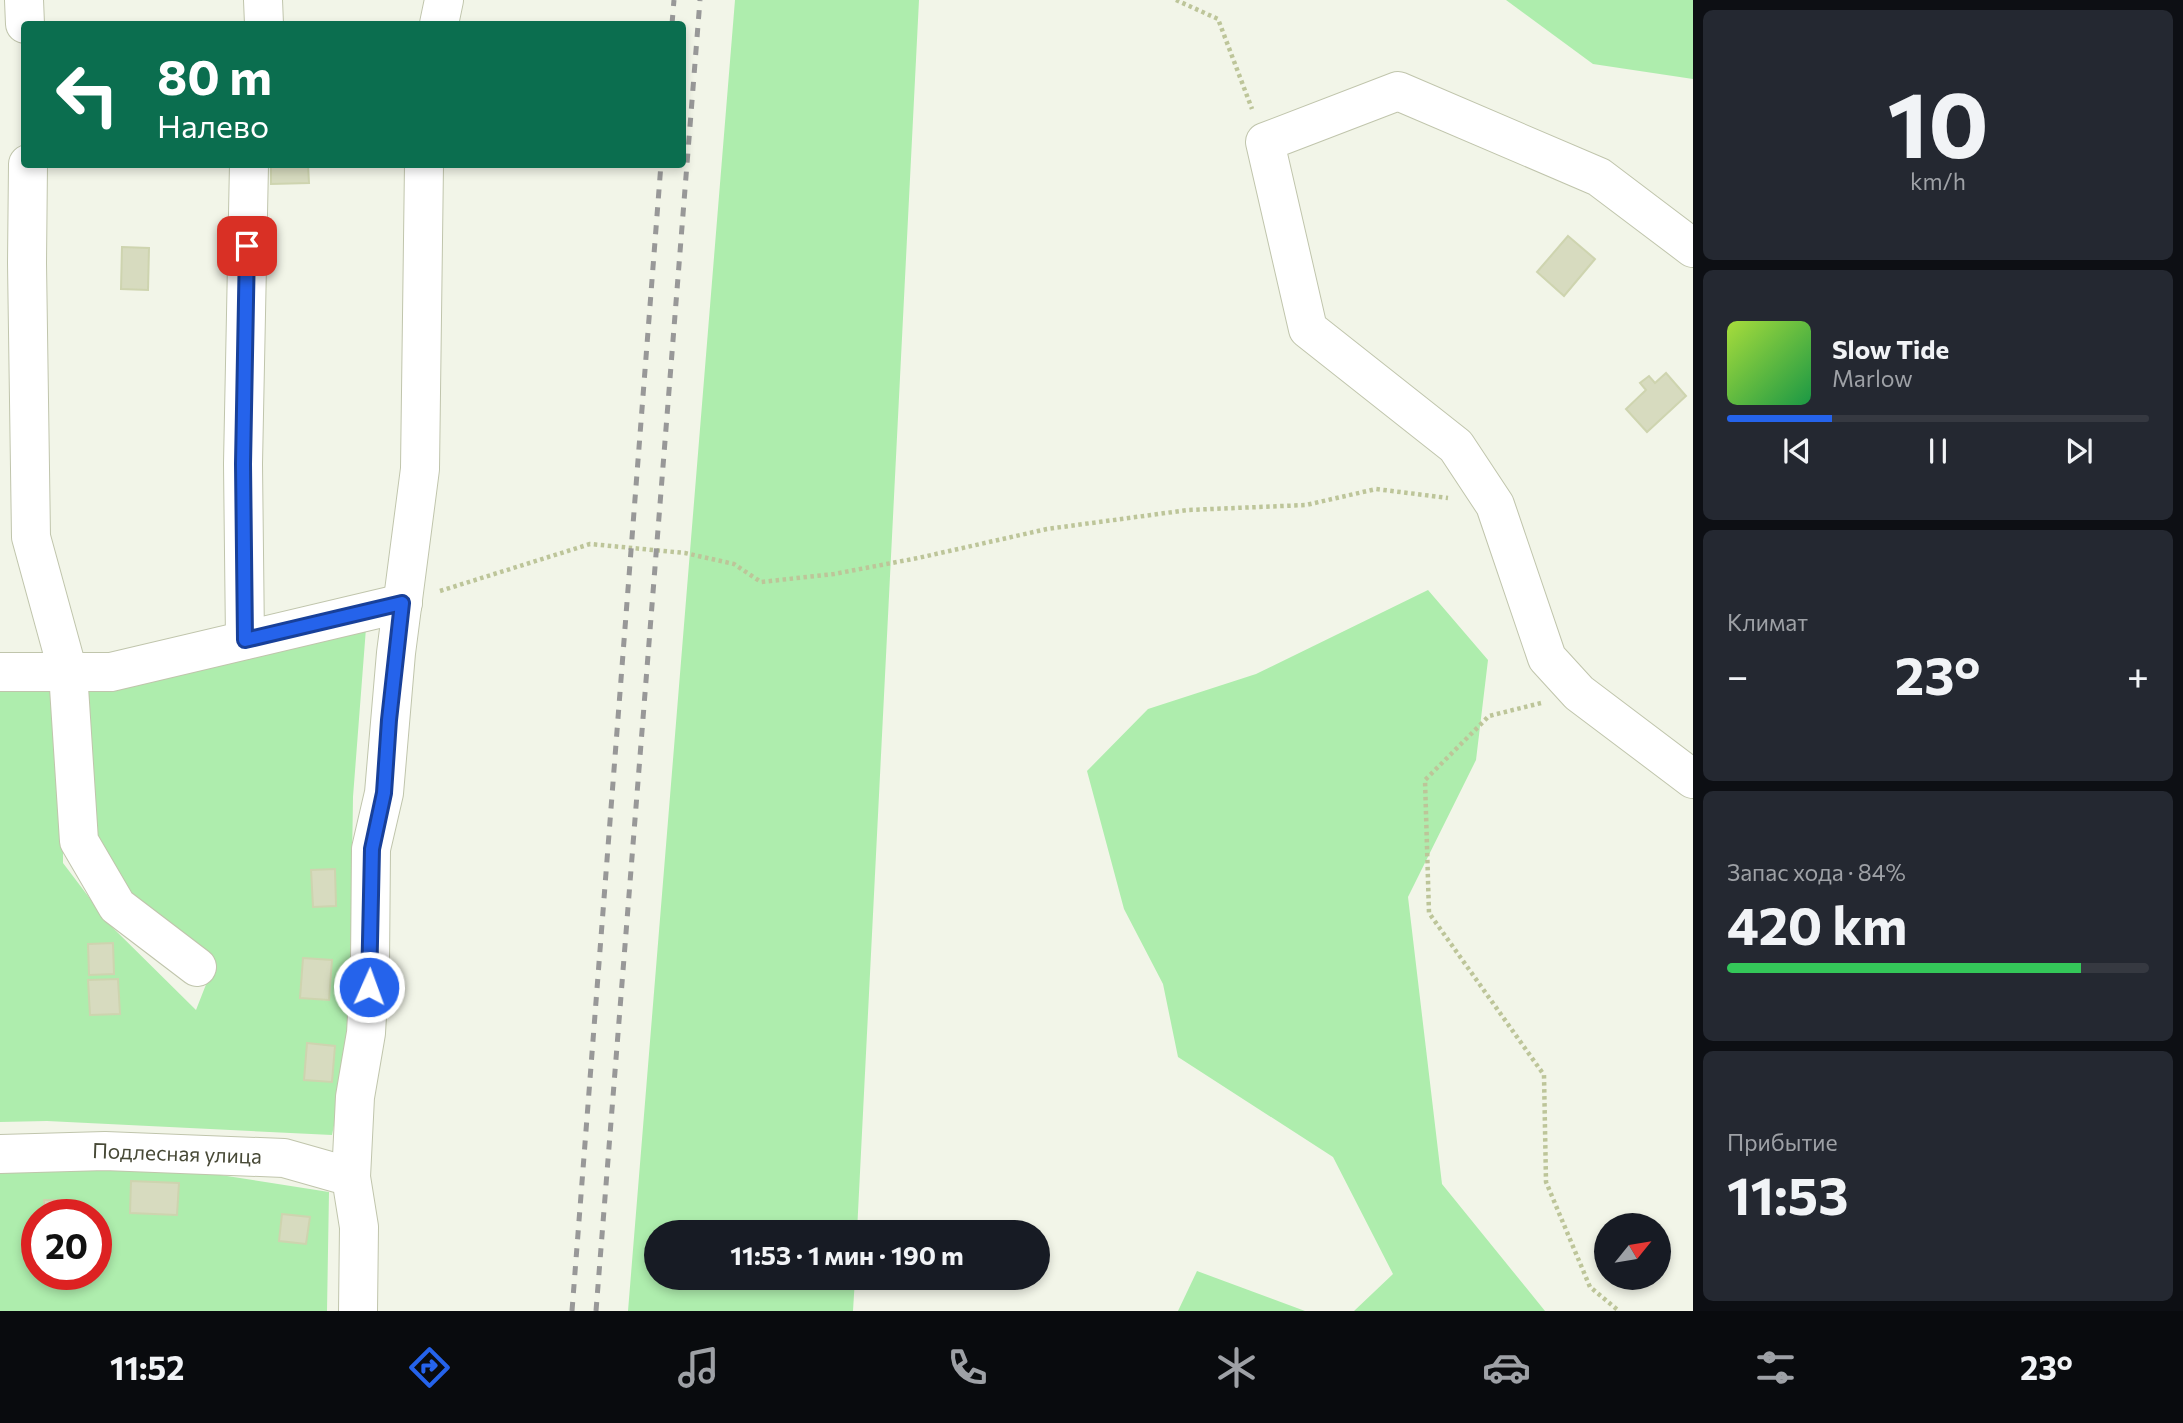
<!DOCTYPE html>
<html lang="ru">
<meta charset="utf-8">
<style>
body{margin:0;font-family:Commissioner,sans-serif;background:#242831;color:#f1f3f6;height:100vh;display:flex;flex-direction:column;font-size:26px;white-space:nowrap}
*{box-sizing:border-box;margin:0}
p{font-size:23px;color:#9ea1a6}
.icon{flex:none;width:38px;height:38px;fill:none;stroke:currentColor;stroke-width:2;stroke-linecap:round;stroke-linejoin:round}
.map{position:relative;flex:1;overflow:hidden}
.panel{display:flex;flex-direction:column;gap:10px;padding:10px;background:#0d0f14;width:490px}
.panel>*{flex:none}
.banner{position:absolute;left:21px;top:21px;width:665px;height:147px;border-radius:7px;box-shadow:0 4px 10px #0003;background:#0b6e4f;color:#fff;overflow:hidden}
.needle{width:46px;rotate:60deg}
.buttons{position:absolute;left:1594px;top:1213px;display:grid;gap:14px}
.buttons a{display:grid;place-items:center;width:77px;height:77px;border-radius:50%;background:#171b24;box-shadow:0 4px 10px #0003;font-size:35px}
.speed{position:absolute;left:21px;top:1199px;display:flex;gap:14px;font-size:35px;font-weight:700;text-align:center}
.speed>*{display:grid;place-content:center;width:91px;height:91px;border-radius:50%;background:#171b24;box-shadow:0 4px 10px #0003;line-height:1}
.speed .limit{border:10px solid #d22;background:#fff;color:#111}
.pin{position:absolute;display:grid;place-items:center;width:60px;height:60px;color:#fff;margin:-30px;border-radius:14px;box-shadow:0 4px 10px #0006}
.me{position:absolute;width:77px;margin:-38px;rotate:2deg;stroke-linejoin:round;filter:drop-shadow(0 0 5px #0008)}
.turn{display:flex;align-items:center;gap:24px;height:147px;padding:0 21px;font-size:32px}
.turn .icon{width:91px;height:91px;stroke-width:2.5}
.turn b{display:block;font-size:49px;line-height:60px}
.big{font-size:52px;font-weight:700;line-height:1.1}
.panel .widget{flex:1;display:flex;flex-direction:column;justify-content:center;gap:10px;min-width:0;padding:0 24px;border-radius:10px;background:#242831}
.panel .dial{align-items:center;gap:0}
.dial b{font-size:91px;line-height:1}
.song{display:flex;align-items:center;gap:21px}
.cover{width:84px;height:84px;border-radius:10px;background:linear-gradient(135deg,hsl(80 70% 55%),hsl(140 70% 35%))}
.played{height:7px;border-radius:4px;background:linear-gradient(90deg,#2563eb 25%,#363941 25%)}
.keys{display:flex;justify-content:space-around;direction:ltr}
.heat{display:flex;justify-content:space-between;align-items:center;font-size:38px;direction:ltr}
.charge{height:10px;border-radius:5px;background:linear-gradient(90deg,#34c759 84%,#363941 0)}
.trip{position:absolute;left:644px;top:1220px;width:406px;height:70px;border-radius:35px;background:#171b24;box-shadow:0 4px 10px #0003;font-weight:700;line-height:70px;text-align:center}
.tab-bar{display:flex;height:112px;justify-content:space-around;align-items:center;background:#090b0e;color:#9ea1a6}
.tab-bar .icon{width:49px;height:49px}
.tab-bar .current{color:#2563eb}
.tab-bar b{font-size:32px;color:#f1f3f6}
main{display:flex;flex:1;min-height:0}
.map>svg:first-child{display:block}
.green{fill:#aeedad;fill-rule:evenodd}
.building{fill:#d7dbbf;stroke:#ced4af;stroke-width:2}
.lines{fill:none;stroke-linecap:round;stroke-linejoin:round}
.minor-casing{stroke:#c0c5ac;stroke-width:40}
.path{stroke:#bdc599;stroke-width:4.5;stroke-dasharray:3.5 3.5;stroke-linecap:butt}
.minor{stroke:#fff;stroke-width:38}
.rail{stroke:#989898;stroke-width:5;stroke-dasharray:9 9;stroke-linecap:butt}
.route-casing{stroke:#184099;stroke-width:18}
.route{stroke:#2563eb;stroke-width:12}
.labels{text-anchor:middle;stroke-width:5;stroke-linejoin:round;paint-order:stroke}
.street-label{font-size:21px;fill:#474936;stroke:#fff}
</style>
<main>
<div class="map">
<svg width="1693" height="1311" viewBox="0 0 1693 1311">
<rect width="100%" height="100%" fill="#f2f5e8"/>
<!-- green -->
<g class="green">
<polygon points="735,0 919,0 857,1232 656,1232 656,1278 855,1278 853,1311 628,1311"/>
<polygon points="1506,0 1693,0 1693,79 1593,64"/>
<polygon points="1428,590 1488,660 1476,760 1408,897 1442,1184 1545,1311 1354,1311 1393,1274 1333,1157 1178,1057 1163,984 1124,909 1087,771 1148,709 1256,674"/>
<polygon points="366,628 353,797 349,1054 332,1135 47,1121 0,1122 0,687 50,688 63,813 63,863 110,925 196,1010 214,964 124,891 92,827 84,693"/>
<path d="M169,1167l160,25 -2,119h-327v-142zM37,1214h59v60h-59z"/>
<polygon points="1197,1271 1305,1311 1178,1311"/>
</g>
<!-- building -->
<g class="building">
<polygon points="271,164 308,164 309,183 271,184"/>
<polygon points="1568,236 1595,259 1564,296 1537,272"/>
<polygon points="122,247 149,248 148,290 121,289"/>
<polygon points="1666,373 1686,396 1647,432 1626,409 1646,390 1640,383 1649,376 1655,383"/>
<polygon points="335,869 336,906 313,907 311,870"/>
<polygon points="113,943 114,974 89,975 88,944"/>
<polygon points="303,958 332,960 329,1000 300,998"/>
<polygon points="118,979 120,1014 90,1015 88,980"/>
<polygon points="307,1043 335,1046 332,1082 304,1080"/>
<polygon points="131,1181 179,1183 177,1215 130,1213"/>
<rect x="44" y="1200" width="24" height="14"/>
<polygon points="282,1214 310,1217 306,1244 279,1241"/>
</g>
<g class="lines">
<defs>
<g id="minor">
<polyline points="24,0 25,24"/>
<polyline points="263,0 264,24"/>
<polyline points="439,24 444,0"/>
<polyline points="28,164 27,263 31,537 68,672 79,841 117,906 197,967"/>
<polyline points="1693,248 1599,177 1398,91 1265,142 1308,329 1456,446 1495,505 1547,658 1579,693 1693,779"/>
<polyline points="245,640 243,464 249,164"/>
<polyline points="0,672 111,672 403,603"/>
<polyline points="0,1154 105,1151 284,1158 351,1177"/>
<polyline points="358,1311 359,1227 351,1177 355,1097 366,1033 370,964 371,849 384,793 396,653 420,469 424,164"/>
</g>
</defs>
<!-- minor casing -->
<use href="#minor" class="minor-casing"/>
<!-- path -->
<g class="path">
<polyline points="1176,0 1218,19 1252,109"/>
<polyline points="440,591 590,544 685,553 734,564 761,582 834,574 918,558 1047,529 1188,510 1306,505 1376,489 1448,498"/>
<polyline points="1541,703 1489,716 1425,780 1429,913 1544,1075 1546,1182 1590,1287 1619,1311"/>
</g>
<!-- minor -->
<use href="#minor" class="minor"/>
<!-- rail -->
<g class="rail">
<polyline points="672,24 674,0"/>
<polyline points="572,1311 661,164"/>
<polyline points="596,1311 700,0"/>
</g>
</g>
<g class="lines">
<defs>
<polyline id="route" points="247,246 243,464 245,640 402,603 389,720 384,793 372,849 369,987"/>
</defs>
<!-- route casing -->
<use href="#route" class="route-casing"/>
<!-- route -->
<use href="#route" class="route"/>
</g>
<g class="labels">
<!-- street labels -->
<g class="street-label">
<text transform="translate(177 1154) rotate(2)" y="7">Подлесная улица</text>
</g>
</g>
</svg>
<div class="buttons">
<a><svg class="needle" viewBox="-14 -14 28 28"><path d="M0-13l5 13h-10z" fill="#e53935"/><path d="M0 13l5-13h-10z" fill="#9ea1a6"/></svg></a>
</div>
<div class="speed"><div class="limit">20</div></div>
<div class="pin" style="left:247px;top:246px;background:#d93025"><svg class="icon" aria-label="arrive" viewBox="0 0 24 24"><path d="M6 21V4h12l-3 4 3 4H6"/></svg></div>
<svg class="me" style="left:369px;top:987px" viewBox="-20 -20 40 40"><circle r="17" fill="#2563eb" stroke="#fff" stroke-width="3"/><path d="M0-11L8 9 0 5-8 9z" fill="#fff"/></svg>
<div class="trip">11:53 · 1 мин · 190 m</div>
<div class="banner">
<div class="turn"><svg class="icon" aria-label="left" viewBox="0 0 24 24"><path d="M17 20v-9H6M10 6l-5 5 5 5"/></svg><div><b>80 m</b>Налево</div></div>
</div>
</div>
<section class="panel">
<div class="widget dial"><b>10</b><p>km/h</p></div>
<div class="widget">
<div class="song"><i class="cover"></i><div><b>Slow Tide</b><p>Marlow</p></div></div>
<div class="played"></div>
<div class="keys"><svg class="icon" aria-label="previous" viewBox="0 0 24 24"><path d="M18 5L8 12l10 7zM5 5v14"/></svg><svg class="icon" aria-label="pause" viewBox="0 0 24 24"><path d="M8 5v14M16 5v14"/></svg><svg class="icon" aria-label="next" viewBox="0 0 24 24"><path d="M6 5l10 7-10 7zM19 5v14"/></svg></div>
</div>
<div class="widget"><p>Климат</p>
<div class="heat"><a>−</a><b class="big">23°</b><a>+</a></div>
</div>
<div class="widget"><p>Запас хода · 84%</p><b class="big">420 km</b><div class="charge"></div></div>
<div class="widget"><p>Прибытие</p><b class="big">11:53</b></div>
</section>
</main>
<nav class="tab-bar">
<b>11:52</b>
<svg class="icon current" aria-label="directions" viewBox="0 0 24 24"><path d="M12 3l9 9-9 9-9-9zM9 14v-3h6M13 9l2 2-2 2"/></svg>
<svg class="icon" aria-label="music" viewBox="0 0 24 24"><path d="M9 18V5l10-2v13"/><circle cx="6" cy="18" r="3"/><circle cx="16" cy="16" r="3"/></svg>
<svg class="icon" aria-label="phone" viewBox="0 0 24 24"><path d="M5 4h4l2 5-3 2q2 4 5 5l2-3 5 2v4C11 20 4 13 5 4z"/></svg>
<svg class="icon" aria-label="climate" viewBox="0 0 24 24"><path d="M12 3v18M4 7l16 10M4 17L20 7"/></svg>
<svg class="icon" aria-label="car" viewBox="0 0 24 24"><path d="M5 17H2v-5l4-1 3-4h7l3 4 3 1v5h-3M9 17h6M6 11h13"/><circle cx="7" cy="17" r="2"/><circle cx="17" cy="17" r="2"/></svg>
<svg class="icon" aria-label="filters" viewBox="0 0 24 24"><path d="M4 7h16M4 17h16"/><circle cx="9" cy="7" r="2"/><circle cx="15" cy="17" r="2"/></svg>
<b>23°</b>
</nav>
